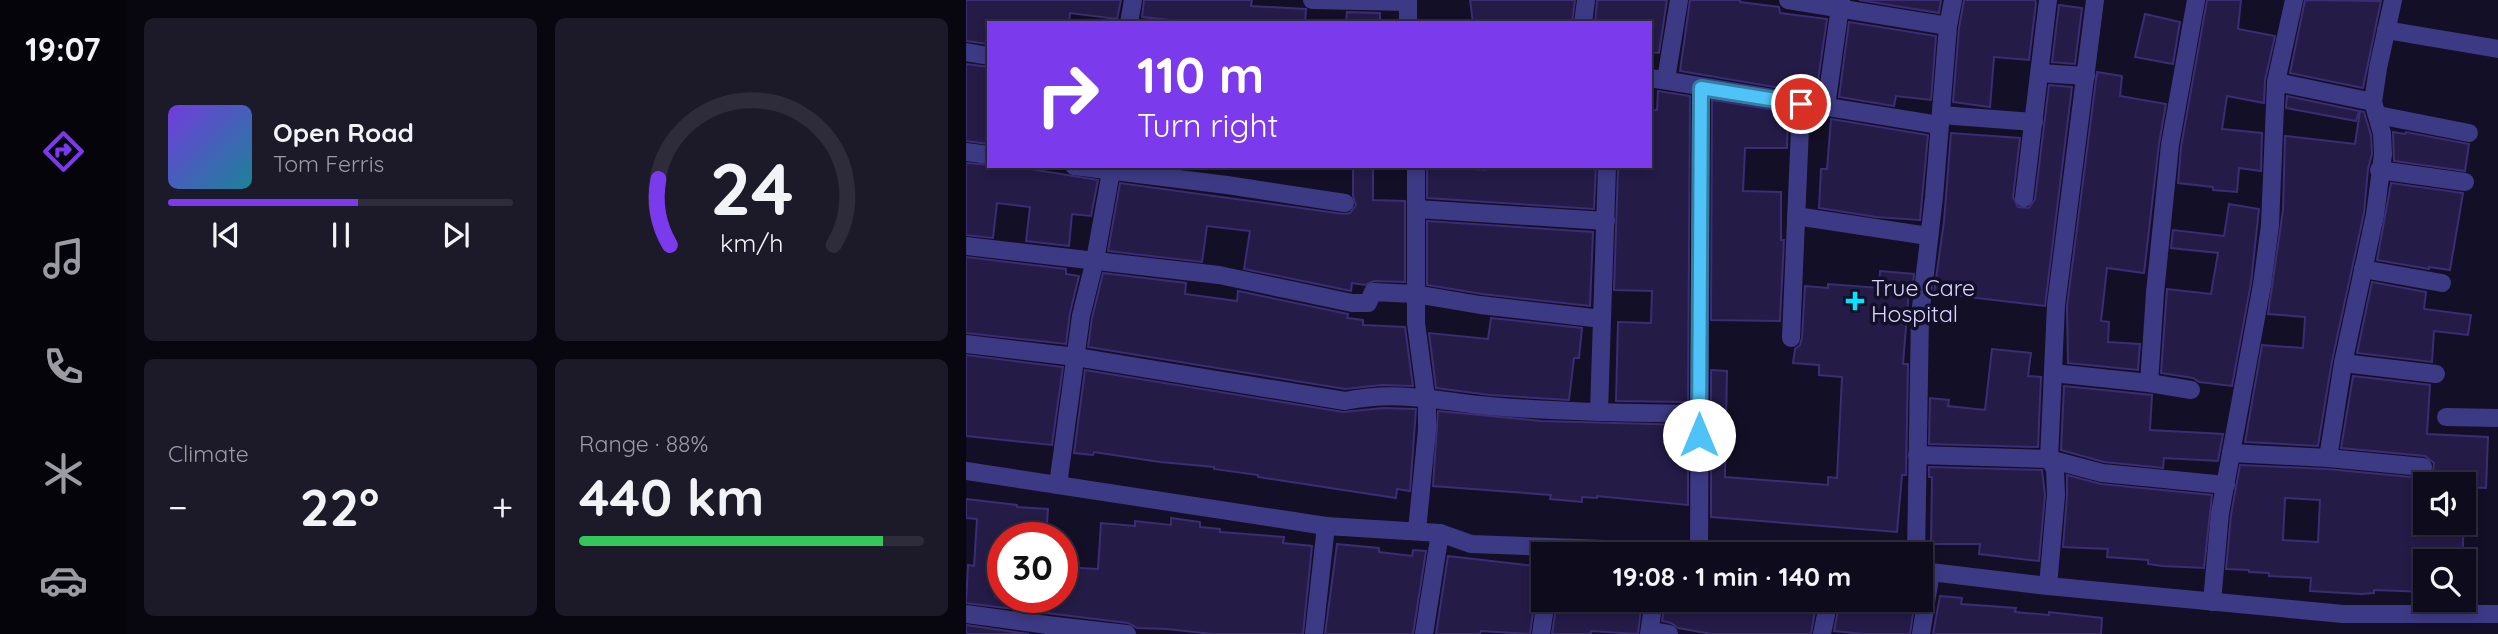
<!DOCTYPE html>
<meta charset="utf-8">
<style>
body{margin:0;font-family:Quicksand,sans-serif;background:#1c1929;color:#f1f3f6;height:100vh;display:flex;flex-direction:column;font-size:26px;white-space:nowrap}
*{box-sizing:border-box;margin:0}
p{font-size:23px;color:#9b9ba3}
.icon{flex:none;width:38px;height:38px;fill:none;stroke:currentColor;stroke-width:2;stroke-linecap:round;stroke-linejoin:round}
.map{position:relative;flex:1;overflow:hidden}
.side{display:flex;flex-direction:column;gap:18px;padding:18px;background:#08060f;width:840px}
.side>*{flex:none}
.banner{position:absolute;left:21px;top:21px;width:665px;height:147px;border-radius:0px;box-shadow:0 4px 10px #0003,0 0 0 2px #2e2b3b;background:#7c3aed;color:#fff;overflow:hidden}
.fabs{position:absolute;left:1447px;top:472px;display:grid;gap:14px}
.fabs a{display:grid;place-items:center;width:63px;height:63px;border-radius:0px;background:#0e0b1c;box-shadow:0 4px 10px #0003,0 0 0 2px #2e2b3b;font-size:35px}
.speed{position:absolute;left:21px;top:522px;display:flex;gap:14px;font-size:35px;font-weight:700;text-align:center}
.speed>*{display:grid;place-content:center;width:91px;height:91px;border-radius:50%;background:#0e0b1c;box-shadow:0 4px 10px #0003,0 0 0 2px #2e2b3b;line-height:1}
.speed .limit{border:10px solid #d22;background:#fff;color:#111}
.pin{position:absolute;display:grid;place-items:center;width:60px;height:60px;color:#fff;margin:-30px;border:4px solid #fff;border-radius:50%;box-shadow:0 2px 7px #0007}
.me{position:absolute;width:77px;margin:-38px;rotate:0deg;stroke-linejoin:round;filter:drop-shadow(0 0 5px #0008)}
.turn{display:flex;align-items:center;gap:24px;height:147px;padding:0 35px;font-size:32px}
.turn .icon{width:91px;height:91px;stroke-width:2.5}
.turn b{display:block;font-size:49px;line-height:60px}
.big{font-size:52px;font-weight:700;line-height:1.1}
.side .tile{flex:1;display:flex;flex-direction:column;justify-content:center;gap:10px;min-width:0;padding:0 24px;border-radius:10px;background:#1c1929}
.side .dial{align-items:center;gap:0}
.dial svg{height:182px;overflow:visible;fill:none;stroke:#2e2b3b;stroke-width:7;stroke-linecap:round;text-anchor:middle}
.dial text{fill:#f1f3f6;stroke:none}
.song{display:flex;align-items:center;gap:21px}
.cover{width:84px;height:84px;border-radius:10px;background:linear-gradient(135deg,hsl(260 70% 55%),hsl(190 70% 35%))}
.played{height:7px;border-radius:4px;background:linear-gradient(90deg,#7c3aed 55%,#2e2b3b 55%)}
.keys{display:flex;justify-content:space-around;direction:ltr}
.heat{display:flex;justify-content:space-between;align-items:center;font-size:38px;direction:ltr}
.charge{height:10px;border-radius:5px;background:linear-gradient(90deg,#34c759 88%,#2e2b3b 0)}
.side .tiles{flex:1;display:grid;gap:18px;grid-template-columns:repeat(2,1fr)}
.trip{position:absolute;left:565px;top:542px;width:402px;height:70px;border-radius:0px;background:#0e0b1c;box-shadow:0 4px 10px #0003,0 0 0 2px #2e2b3b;font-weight:700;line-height:70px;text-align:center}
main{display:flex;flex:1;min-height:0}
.tab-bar{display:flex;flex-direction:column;width:126px;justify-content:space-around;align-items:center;background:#06040b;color:#9b9ba3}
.tab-bar .icon{width:49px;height:49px}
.tab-bar .active{color:#7c3aed}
.tab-bar b{font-size:32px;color:#f1f3f6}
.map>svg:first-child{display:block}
.building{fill:#241b47;stroke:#3b2d73;stroke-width:2;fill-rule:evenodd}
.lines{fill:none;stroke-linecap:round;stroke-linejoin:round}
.minor{stroke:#3d3a85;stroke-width:18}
.route-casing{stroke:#337fa1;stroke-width:18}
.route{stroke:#4fc3f7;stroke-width:12}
.poi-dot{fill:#00e5ff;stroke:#130f26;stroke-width:2.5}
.labels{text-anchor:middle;stroke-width:7;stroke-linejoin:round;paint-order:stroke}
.poi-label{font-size:23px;fill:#d9d4ff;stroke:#130f26;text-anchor:start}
</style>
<main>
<nav class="tab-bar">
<b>19:07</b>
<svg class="icon active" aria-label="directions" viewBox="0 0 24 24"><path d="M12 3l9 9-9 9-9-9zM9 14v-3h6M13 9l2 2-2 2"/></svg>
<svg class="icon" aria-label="music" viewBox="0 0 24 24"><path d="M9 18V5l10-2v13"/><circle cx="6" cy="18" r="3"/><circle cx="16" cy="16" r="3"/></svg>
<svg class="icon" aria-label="phone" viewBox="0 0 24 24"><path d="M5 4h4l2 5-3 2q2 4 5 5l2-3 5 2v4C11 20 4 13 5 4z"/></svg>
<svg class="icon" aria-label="climate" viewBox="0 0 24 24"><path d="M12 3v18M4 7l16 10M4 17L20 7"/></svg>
<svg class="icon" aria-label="car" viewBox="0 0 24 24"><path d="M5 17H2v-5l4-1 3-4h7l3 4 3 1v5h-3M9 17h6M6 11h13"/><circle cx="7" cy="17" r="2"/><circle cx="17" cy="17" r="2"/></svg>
</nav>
<section class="side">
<div class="tiles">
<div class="tile">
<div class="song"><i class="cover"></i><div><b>Open Road</b><p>Tom Ferris</p></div></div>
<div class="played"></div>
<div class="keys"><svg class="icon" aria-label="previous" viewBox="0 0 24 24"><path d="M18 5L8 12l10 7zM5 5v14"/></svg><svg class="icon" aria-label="pause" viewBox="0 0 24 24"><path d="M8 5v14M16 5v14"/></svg><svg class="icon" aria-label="next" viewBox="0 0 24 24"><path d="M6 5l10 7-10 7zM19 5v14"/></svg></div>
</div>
<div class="tile dial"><svg viewBox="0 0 100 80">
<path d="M14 69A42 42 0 1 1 86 69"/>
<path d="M14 69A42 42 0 0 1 9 40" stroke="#7c3aed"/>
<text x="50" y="56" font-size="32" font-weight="700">24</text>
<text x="50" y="72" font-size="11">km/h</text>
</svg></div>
<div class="tile"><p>Climate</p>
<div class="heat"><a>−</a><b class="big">22°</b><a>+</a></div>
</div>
<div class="tile"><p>Range · 88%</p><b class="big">440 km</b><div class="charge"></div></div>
</div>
</section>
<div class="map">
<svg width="1532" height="634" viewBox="0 0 1532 634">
<rect width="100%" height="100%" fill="#130f26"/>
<!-- building -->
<g class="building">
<polygon points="0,0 155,0 151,19 104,13 103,23 23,23 23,44 0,41"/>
<polygon points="178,0 286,0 285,6 340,9 339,23 213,23 213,21 176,17"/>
<polygon points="504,0 609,0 606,23 507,23"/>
<polygon points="631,0 701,0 693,53 684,52 684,23 629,23"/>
<polygon points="724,0 774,0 774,2 813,7 814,13 861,19 850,94 714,71"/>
<polygon points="893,0 975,0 973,13"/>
<polygon points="998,0 1069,0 1070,3 1063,60 1028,57 1024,107 987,102 993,28"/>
<polygon points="1241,0 1275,0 1272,29 1309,36 1299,80 1298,103 1261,96 1256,129 1296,133 1295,171 1273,168 1271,192 1247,190 1247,187 1212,183 1215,147"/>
<polygon points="1339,0 1415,1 1397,88 1324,73"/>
<polygon points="1093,5 1116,8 1109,64 1086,62"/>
<polygon points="381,12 414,13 414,23 380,23"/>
<polygon points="1179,14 1214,22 1207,64 1169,57"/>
<polygon points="883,22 970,36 965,100 930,96 928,106 873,97"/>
<polygon points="0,64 23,67 23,144 0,141"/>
<polygon points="1131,72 1156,76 1154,96 1200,104 1193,144 1178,273 1141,268 1135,321 1143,322 1142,342 1174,344 1172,370 1102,363 1101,306"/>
<polygon points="1083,85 1106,87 1079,306 968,293 978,221 985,133 1054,138 1047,197 1052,207 1063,208 1069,199"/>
<polygon points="692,91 724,96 722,402 650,401 652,322 685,323 686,291 648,290 652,168 684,169 684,110 691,110"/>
<polygon points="1321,96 1393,111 1390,121 1320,108"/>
<polygon points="746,100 822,112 821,148 779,148 777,191 815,192 815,240 818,240 814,321 745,320"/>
<polygon points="1394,111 1398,112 1405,135 1406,154 1402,169 1398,213 1366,361 1352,446 1279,442 1296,345 1337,348 1339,317 1302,314 1317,210 1319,136 1389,144"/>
<polygon points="865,119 962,135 954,220 910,217 853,208 855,169 861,169"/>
<polygon points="1427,132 1439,134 1440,132 1503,144 1499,171 1428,161"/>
<polygon points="0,163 52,167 132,180 125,216 106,214 103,246 60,241 64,207 31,203 27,238 0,235"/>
<polygon points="387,166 407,166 407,200 439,201 439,282 408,281 399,285 386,283 385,291 278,269 284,231 241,226 236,262 142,251 154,183 378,214 384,213 390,205 387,196"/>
<polygon points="461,166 520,170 520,166 630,166 628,209 461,198"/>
<polygon points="1425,183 1497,193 1484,270 1463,267 1463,269 1411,260"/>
<polygon points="1263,204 1293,209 1285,283 1266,386 1233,382 1227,378 1195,373 1201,289 1245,294 1252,253 1205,248 1207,230 1258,236"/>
<polygon points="461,221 627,232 624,306 516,294 461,285"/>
<polygon points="0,257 100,269 100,274 113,276 104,313 100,344 0,333"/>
<polygon points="914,271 948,274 946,291 943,290 937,364 942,364 940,475 936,475 931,532 745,517 745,370 761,371 759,477 862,485 862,477 871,478 876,377 853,375 853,365 827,363 829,349 834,345 836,338 839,286 862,288 862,284 913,288"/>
<polygon points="137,273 220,283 219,294 271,301 272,291 382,314 381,318 397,320 397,325 439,327 447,386 416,385 379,389 122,347 126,318"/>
<polygon points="1406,282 1460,292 1458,309 1505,315 1502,335 1468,331 1466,362 1391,353"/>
<polygon points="525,318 616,328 613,358 608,358 603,400 524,395 470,388 463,333 522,339"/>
<polygon points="1026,349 1065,353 1062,376 1075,377 1072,447 963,444 964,398 983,400 982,406 1019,410"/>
<polygon points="0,355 97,367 86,445 0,436"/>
<polygon points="119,370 377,412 417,408 450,409 444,491 431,489 430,498 292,477 292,475 248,469 248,467 194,462 128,452 127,455 108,453"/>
<path d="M1387,376l77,9 -3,49 61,3 -2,51 -22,-1v-2h-38v38h38l-2,39h-36v30l-52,-2v3l-13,1 -51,-3 1,-13 -42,-2v-3l-20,-1v-2l-23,-1 5,-54 9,-50 87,4 95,9 11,-5 1,-10 -9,-7 -84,-8zM1319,498l35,2 -2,42 -35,-2z"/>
<polygon points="1098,386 1186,395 1184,430 1257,434 1252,461 1198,458 1197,468 1138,462 1095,450"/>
<polygon points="472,411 575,421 722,425 722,505 631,496 631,498 616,497 616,502 584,499 585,495 467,486"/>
<polygon points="963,467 1076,470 1079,495 1073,561 1013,554 1014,544 965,544 966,477 963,477"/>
<polygon points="1101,475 1135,484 1246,495 1238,568 1196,566 1182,564 1182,560 1141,557 1142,549 1097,547 1101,496"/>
<polygon points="0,499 51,505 51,507 82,509 80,537 37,537 37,558 32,558 29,597 96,597 96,567 132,569 135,523 169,526 169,521 205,525 205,518 234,522 234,527 254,529 254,532 318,537 317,543 346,546 337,634 246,634 201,629 171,628 162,623 0,603 2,565 8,566 11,519 0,518"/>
<polygon points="371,544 413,548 413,552 446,556 447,550 460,551 447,634 359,634"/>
<polygon points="482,556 578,567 578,589 572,592 569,598 564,634 515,631 514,634 470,634"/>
<polygon points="974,596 996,598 995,604 1050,608 1049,612 1083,615 1083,612 1136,618 1135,634 967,634"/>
<polygon points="591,600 676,600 672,634 625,631 625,634 586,634"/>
<polygon points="699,600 851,600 845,634 746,634 712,628 705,623 696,621"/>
<polygon points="874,600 949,600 944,634 898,634 868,631"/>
<polygon points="0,625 63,634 0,634"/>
</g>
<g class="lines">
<!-- minor -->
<g class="minor">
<polyline points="346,0 442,2"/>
<polyline points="442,0 442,23"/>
<polyline points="822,0 982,26"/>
<polyline points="163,23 167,0"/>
<polyline points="617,23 620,0"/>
<polyline points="1420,30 1532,49"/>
<polyline points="0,52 23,56"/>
<polyline points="1074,73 1120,76"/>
<polyline points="684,78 973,125"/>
<polyline points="700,79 713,0"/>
<polyline points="1310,82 1407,102 1416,133 1417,154 1409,215 1377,363 1362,458"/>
<polyline points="1407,102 1412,68 1427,0"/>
<polyline points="860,106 875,0"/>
<polyline points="975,115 1068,122"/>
<polyline points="1412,115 1503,133"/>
<polyline points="0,152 23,155"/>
<polyline points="108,166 261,185 379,203"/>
<polyline points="450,166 450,323 461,405 461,430 451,530"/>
<polyline points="1413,170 1499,182"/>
<polyline points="1058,198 1082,0"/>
<polyline points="451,209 640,221"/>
<polyline points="830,216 962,236"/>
<polyline points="0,246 253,275 386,303 402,303 407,292 449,294 514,305 636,319"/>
<polyline points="1397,269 1476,283"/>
<polyline points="825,338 835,104"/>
<path d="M0,344l110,13 269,44c54,-11 92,0 144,5 70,6 140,7 210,8"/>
<polyline points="1377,363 1470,374"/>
<polyline points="1087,373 1183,383 1225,390"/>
<polyline points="1183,383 1189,293 1204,145 1230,0"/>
<polyline points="633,412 641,166"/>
<polyline points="1480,417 1532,418"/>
<polyline points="1265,453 1362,458 1457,467"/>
<polyline points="951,455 1083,459 1136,473 1260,485"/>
<polyline points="0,471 360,526 474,533 505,544 693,551 722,555"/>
<polyline points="92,485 115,316 129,260 146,166"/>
<polyline points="733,555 735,88"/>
<polyline points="950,555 954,316 968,197 982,26 987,0"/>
<polyline points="956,571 1082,586 1377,614 1532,614"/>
<polyline points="1082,586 1090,495 1089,469 1083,459 1090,305 1129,0"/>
<polyline points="1246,602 1254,513 1296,285 1304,225 1310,82 1328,0"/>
<polyline points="0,614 89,626"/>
<polyline points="684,631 703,634"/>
<polyline points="88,634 89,626 161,634"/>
<polyline points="348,634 360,526"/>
<polyline points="458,634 474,533"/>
<polyline points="575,634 580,600"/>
<polyline points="683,634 688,600"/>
<polyline points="856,634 863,600"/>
<polyline points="955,634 965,572"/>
</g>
</g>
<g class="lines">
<defs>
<polyline id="route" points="733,435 735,88 835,104"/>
</defs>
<!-- route casing -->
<use href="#route" class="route-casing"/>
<!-- route -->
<use href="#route" class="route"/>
</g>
<!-- markers -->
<path class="poi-dot" d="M885.5 290.5h7v7h7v7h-7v7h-7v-7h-7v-7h7z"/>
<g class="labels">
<!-- poi labels -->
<g class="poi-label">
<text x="905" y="296">True Care<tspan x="905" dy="26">Hospital</tspan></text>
</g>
</g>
</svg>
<div class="fabs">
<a><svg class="icon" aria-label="sound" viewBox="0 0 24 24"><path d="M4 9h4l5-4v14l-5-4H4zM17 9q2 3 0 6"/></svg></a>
<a><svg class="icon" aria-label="search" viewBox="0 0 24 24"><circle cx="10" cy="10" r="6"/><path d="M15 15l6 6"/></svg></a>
</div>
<div class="speed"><div class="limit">30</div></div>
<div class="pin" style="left:835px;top:104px;background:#d93025"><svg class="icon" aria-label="arrive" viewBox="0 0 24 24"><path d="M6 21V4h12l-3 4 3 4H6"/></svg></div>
<svg class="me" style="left:733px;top:435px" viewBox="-20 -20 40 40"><circle r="19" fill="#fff"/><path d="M0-13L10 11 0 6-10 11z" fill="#4fc3f7"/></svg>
<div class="trip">19:08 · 1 min · 140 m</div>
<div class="banner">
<div class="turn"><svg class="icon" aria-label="right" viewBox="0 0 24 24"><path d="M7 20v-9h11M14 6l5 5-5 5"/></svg><div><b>110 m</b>Turn right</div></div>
</div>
</div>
</main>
